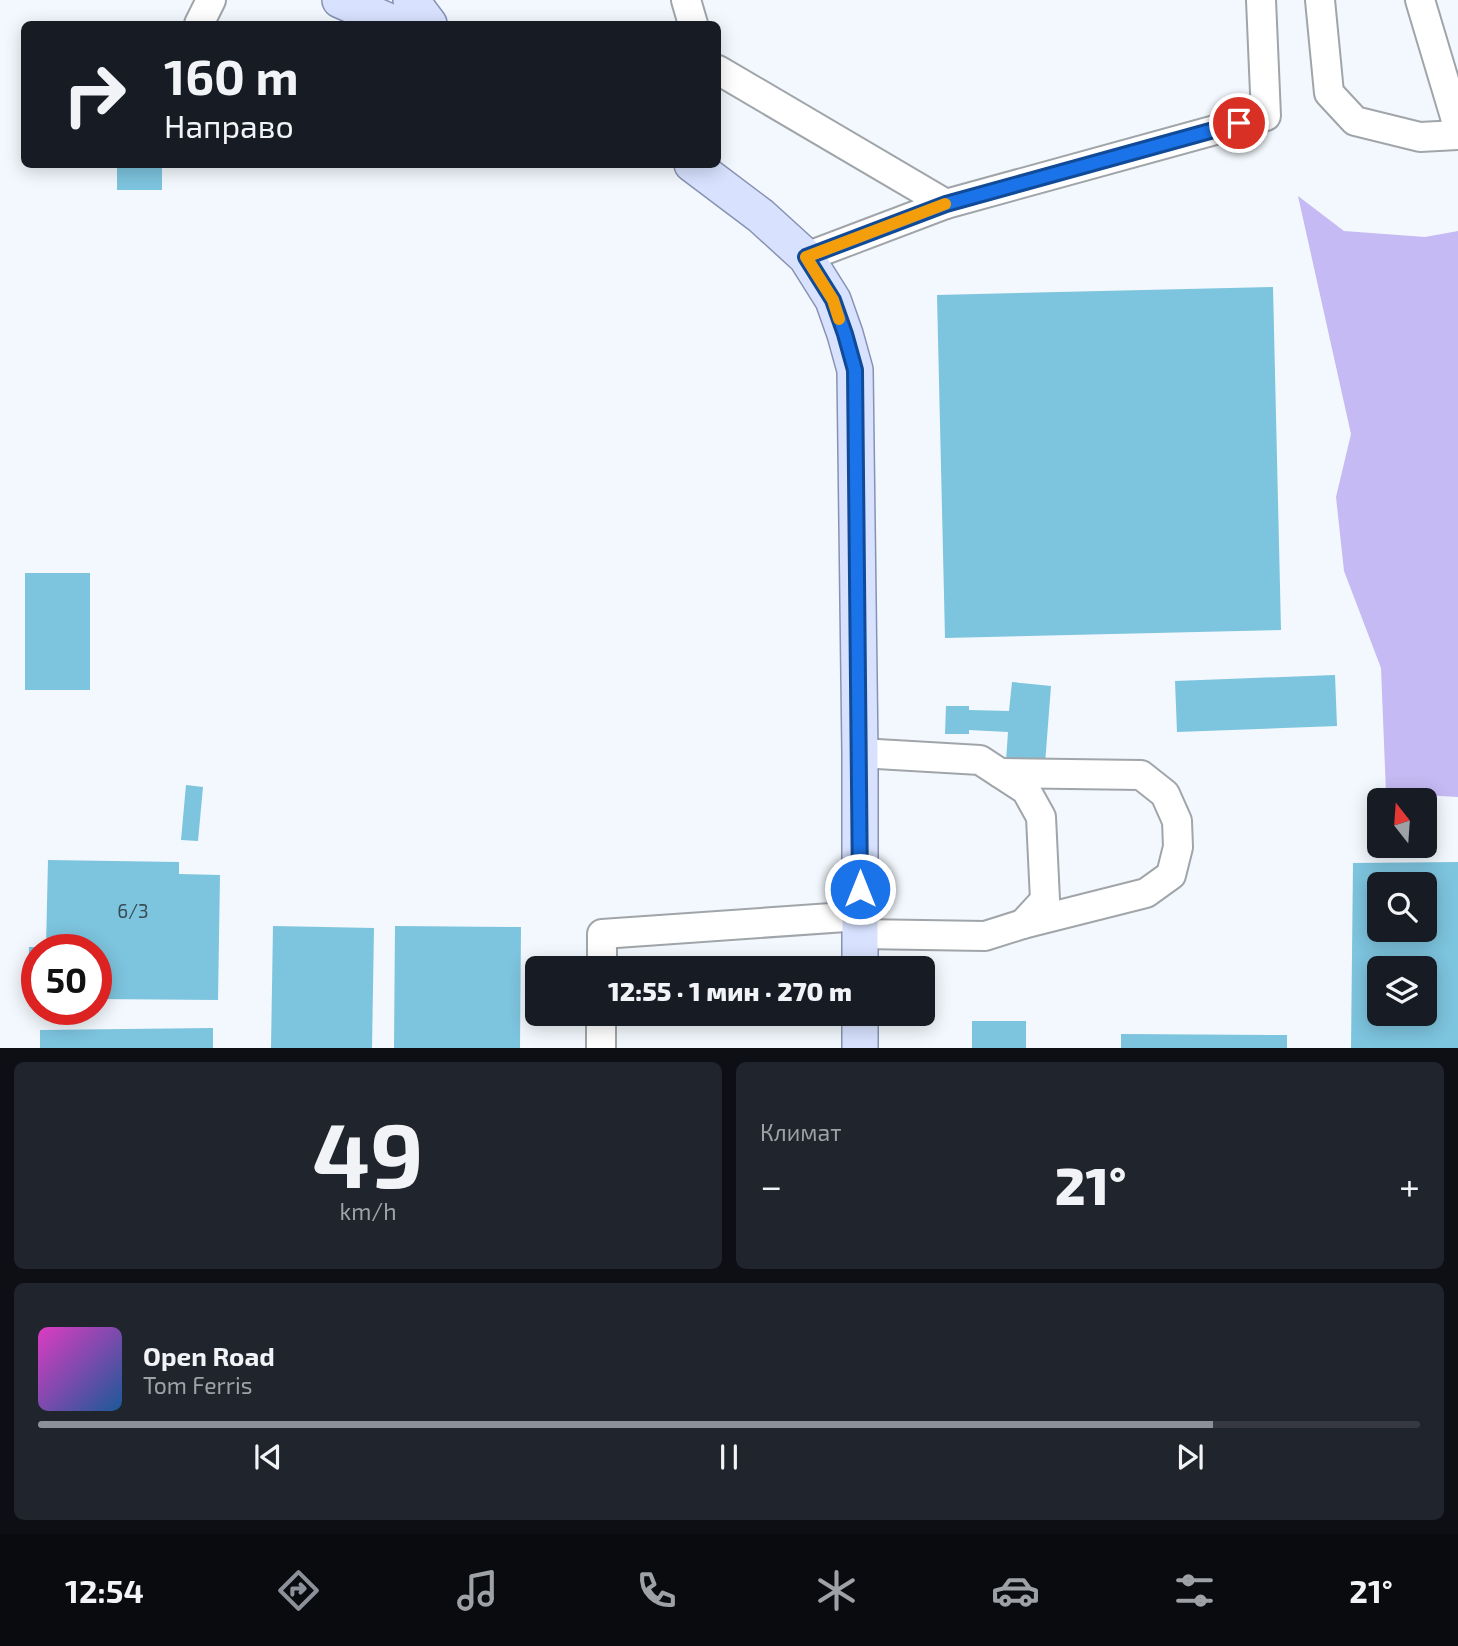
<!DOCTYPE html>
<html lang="ru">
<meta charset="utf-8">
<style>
body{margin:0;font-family:"Exo 2",sans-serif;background:#20242c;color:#f1f3f6;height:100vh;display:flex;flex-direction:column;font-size:26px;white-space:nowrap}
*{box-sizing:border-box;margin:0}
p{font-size:23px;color:#9ea1a6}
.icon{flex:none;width:38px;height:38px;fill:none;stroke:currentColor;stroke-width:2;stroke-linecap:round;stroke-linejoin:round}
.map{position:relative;height:1048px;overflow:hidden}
.side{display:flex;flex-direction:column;gap:14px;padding:14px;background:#0d0f14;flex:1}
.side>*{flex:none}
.hud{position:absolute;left:21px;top:21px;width:700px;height:147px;border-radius:10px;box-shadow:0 4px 18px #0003;background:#171b24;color:#f1f3f6;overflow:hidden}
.needle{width:46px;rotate:343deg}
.buttons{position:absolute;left:1367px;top:788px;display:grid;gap:14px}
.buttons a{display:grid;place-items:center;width:70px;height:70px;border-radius:10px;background:#171b24;box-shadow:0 4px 18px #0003;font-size:35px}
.speed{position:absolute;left:21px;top:934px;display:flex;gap:14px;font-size:35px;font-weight:700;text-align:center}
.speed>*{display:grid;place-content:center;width:91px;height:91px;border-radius:50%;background:#171b24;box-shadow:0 4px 18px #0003;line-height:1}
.speed .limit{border:10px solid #d22;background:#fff;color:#111}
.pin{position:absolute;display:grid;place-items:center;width:60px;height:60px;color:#fff;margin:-30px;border:4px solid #fff;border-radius:50%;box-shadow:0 2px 7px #0007}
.me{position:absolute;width:77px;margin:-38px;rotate:0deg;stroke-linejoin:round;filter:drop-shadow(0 0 5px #0008)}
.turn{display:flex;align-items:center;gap:24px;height:147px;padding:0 28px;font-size:32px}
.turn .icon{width:91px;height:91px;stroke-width:2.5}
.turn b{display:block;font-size:49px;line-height:60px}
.big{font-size:52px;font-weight:800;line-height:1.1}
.side .tile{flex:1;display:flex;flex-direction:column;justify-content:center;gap:10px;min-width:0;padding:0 24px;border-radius:10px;background:#20242c}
.side .dial{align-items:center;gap:0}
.dial b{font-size:91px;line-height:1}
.song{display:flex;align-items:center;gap:21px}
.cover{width:84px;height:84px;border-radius:10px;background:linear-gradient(135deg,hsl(310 70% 55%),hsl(210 70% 35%))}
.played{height:7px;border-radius:4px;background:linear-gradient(90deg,#8c9099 85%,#363941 85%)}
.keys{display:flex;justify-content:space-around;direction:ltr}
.heat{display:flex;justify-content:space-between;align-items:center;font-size:38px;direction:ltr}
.side .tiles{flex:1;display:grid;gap:14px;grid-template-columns:1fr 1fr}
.tile:last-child{grid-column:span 2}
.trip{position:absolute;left:525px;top:956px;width:410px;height:70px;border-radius:10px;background:#171b24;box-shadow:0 4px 18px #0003;font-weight:800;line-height:70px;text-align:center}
.tabs{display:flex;height:112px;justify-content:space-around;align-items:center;background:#090b0e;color:#9ea1a6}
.tabs .icon{width:49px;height:49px}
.tabs .selected{color:#8c9099}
.tabs b{font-size:32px;color:#f1f3f6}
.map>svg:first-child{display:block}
.forest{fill:#c6baf4}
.building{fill:#7dc4de;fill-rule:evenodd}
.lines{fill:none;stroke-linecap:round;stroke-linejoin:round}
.minor-casing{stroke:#a0a5a9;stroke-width:32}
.major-casing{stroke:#8792b2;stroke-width:38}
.minor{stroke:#fff;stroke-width:28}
.major{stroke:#d8e2fe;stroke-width:35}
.route-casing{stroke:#114b97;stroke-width:18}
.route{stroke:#1a73e8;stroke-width:12}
.slow{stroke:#f59e0b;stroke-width:12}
.labels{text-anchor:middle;stroke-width:5;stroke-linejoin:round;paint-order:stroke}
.number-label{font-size:19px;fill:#394c54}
</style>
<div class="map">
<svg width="1458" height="1048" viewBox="0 0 1458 1048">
<rect width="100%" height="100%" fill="#f2f8fd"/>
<!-- forest -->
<polygon class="forest" points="1298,196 1344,231 1425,237 1458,231 1458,797 1386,793 1381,668 1344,571 1336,497 1351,434"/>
<!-- building -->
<g class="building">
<rect x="117" y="164" width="45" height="26"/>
<polygon points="1273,287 1281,630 945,638 937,295"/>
<rect x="25" y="573" width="65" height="117"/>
<polygon points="1335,675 1337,726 1177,732 1175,681"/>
<polygon points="1012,682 1051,686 1045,764 1006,761 1008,732 969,730 969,734 945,734 946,706 969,706 969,710 1009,711"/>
<polygon points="186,785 203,787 198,841 181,840"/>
<polygon points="48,860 179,862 179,874 220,875 218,1000 96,999 96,950 37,950 37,998 28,998 29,947 46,947"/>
<path d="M1458,862v186h-107l2,-185zM1379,884h45v45h-45zM1379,968h45v45h-45z"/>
<polygon points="273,926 374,928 372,1048 271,1048"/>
<polygon points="395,926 521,927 520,1048 394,1048"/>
<rect x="972" y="1021" width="54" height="27"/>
<polygon points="213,1028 213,1048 40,1048 40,1030"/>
<polygon points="1121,1034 1287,1035 1287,1048 1121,1048"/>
</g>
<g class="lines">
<defs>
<g id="minor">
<polyline points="686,0 693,24"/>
<polyline points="1320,0 1329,93 1355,121 1420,137 1458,135"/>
<polyline points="1420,0 1458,127"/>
<polyline points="199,24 211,0"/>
<polyline points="718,70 946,204 806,257"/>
<polyline points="946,204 1266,116 1261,0"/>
<polyline points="860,753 980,760 1026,790 1041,817 1045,900 1023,924"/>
<polyline points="860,934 985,936 1023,924 1146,893 1171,875 1178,847 1177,821 1165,794 1141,775 1000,773"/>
<polyline points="602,968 602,934 860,916"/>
<polyline points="601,1048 601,1013"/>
</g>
<g id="major">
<polyline points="340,0 395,24"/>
<polyline points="411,0 429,24"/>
<polyline points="692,164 761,216 806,257 833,300 845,334 855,370 860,753 860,968"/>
<polyline points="860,1013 860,1048"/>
</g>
</defs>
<!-- minor casing -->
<use href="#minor" class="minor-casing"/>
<!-- major casing -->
<use href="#major" class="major-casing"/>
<!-- minor -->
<use href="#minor" class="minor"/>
<!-- major -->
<use href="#major" class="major"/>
</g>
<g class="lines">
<defs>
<polyline id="route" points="860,889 855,370 845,334 833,300 806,257 946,204 1239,123"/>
</defs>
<!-- route casing -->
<use href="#route" class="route-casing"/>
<!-- route -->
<use href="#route" class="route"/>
<!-- slow -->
<polyline class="slow" points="839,319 833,300 806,257 945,204"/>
</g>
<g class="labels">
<!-- number labels -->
<g class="number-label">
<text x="133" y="918">6/3</text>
</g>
</g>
</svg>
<div class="buttons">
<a><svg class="needle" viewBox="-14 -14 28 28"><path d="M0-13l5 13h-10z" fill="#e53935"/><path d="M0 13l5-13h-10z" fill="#9ea1a6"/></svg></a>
<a><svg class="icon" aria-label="search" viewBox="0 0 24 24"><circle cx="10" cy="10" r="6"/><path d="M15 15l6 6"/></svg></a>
<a><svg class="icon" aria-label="layers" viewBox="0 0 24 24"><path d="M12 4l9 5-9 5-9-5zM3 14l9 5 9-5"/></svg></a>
</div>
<div class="speed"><div class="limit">50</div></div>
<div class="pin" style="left:1239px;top:123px;background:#d93025"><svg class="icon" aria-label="arrive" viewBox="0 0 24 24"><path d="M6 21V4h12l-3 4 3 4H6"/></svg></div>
<svg class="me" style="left:860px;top:889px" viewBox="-20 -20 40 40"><circle r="17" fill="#1a73e8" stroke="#fff" stroke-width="3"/><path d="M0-11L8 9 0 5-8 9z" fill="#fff"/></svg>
<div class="trip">12:55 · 1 мин · 270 m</div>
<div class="hud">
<div class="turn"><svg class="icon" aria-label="right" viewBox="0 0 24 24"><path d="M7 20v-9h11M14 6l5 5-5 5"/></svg><div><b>160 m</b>Направо</div></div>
</div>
</div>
<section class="side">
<div class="tiles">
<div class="tile dial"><b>49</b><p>km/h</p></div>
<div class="tile"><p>Климат</p>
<div class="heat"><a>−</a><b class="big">21°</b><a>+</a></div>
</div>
<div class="tile">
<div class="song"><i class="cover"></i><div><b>Open Road</b><p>Tom Ferris</p></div></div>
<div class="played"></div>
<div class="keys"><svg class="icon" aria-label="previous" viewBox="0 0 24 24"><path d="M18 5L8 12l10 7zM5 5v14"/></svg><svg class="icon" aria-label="pause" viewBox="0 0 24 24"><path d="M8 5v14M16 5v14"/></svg><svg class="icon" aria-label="next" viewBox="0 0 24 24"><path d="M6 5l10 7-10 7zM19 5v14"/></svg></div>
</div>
</div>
</section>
<nav class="tabs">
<b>12:54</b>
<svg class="icon selected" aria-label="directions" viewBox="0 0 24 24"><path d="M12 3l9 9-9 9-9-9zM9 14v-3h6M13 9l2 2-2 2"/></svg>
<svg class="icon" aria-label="music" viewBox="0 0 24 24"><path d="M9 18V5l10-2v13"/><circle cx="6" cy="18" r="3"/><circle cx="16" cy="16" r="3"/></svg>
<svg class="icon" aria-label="phone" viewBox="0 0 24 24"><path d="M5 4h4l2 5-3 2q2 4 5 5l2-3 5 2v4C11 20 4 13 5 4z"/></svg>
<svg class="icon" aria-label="climate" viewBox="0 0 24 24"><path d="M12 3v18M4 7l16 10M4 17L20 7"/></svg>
<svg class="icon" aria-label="car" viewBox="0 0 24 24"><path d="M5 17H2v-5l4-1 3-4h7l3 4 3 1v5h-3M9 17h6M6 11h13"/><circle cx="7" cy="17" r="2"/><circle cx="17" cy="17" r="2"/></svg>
<svg class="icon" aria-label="filters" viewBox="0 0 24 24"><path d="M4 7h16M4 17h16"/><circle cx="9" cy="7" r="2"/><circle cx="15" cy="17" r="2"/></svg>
<b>21°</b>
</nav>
